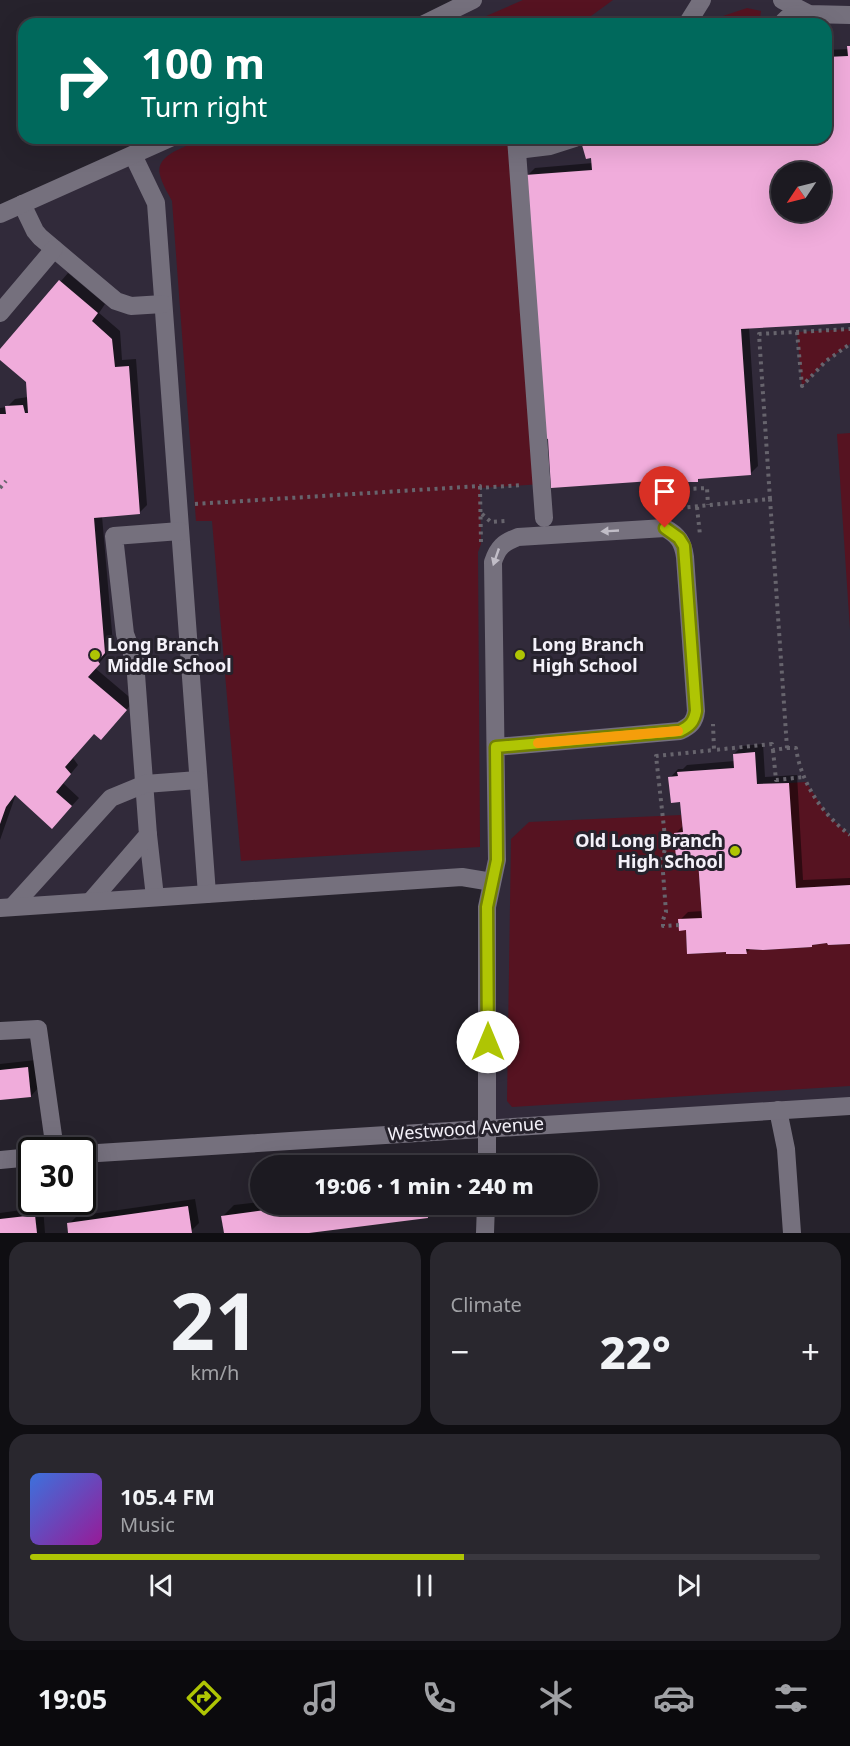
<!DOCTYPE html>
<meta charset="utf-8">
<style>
body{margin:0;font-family:"Noto Sans",sans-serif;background:#29272e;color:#f1f3f6;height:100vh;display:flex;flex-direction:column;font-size:22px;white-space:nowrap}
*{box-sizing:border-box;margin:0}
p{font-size:20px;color:#a0a1a5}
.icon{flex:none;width:33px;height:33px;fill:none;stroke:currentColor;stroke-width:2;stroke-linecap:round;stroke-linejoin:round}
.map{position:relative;height:1233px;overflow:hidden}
.drawer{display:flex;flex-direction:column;gap:9px;padding:9px;background:#0f0e12;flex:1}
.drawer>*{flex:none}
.guide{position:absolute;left:18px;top:18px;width:814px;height:126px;border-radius:18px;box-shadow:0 6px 24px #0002,0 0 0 2px #3a383f;background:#00695c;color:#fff;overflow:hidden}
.needle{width:39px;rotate:235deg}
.fabs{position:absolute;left:771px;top:162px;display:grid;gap:12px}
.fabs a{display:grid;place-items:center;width:60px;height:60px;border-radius:50%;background:#1c1a21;box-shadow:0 6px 24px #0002,0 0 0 2px #3a383f;font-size:30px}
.speed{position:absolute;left:18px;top:1137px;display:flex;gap:12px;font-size:30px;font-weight:700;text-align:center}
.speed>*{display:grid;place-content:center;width:78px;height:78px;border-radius:50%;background:#1c1a21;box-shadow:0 6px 24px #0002,0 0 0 2px #3a383f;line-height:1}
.speed .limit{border:3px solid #111;border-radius:9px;background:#fff;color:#111}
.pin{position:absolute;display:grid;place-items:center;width:51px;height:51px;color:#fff;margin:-62px -26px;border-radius:50% 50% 50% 0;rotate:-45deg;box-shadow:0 0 6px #0007}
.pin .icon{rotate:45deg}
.me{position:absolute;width:66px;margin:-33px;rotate:0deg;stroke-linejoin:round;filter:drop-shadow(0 0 4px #0008)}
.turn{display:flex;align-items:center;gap:21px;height:126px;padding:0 24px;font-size:27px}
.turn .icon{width:78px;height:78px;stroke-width:2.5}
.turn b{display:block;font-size:42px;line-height:51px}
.big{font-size:45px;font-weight:800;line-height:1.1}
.drawer .tile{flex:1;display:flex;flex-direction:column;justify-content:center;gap:9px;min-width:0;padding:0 21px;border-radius:18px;background:#29272e}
.drawer .dial{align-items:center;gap:0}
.dial b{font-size:78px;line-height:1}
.song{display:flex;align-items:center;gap:18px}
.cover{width:72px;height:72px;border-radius:9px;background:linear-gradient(135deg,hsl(220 70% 55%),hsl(300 70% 35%))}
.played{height:6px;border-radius:3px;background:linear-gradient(90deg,#afc504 55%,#3a383f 55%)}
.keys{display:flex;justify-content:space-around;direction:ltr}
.heat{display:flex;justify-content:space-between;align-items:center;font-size:33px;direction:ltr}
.drawer .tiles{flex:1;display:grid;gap:9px;grid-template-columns:1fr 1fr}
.tile:last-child{grid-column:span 2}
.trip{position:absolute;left:250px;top:1155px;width:348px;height:60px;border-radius:30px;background:#1c1a21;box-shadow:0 6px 24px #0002,0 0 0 2px #3a383f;font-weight:800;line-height:60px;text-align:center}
.tab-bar{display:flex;height:96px;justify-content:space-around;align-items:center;background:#0b0a0d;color:#a0a1a5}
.tab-bar .icon{width:42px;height:42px}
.tab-bar .active{color:#afc504}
.tab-bar b{font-size:27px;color:#f1f3f6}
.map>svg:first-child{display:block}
.built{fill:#312a3a;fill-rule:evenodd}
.green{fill:#561321}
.shadow{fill:#0007;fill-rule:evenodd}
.building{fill:#f0acdb;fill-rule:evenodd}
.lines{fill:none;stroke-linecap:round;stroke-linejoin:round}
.path{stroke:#67646d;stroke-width:4;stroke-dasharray:3 4.5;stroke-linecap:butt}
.minor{stroke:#75707d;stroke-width:18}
.oneway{fill:#c1bdc7}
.route-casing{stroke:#728003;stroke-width:15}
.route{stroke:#afc504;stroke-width:10}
.slow{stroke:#f59e0b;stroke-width:10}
.poi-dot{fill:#afc504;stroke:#26222c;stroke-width:2}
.labels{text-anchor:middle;stroke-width:6;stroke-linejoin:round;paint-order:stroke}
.poi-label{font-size:18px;font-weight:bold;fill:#f4f1f9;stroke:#26222c;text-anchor:start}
.street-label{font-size:18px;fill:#f4f1f9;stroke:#26222c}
</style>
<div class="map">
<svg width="850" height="1233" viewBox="0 0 850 1233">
<rect width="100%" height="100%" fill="#26222c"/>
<!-- built -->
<path class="built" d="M473,0h377v1107l-362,21 4,-246 -492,26v-694l170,-76h656v-114h-402zM782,172h38v40h-38z"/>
<!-- green -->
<g class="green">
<polygon points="523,0 613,0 580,24 468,24"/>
<polygon points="747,8 761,11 759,24 713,24 717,18"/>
<path d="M207,138h309l26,346 -62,4 1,56 -3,8 2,295 -239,14 -29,-340h-16l-24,-320c-4,-8 -10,-17 -12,-26 -6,-22 32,-30 47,-37z"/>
<polygon points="850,329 850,344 826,361 802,386 797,332"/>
<polygon points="850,433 850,630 837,434"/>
<polygon points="806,782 828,816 850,835 850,885 796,888 789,783"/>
<polygon points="681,815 683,832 675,833 676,858 696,857 698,860 702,918 679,930 686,930 687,954 726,952 727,954 746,954 746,949 763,950 812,947 812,945 827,943 828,945 850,944 850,1086 512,1107 507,1101 511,839 529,822"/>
</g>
<!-- shadow -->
<g class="shadow">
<path d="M850,46v275l-101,6 9,139 -8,8 -49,3 -3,3 -171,-304 8,-8 58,-5 -1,-6 -8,-12 7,-7h235v-88l23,-1zM782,172h38v40h-38z"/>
<polygon points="68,273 105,304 99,313 120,331 122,360 136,359 147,505 139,513 102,516 113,644 105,651 107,654 95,668 134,701 109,730 95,732 73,758 78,765 63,783 79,798 60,819 16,794 0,840 0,408 7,407 15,399 28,397 27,382 0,358 0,352"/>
<polygon points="763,744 765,777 797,775 803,880 850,878 850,942 829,942 751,948 746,953 688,929 680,920 688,912 703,911 699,859 676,833 684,825 681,800 670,778 678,769 683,769 687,765 735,761 734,754 742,746"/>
<polygon points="36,1060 39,1087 31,1096 0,1099 0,1064"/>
<polygon points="195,1199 199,1223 191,1231 70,1233 69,1224 77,1216"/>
<polygon points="261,1202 261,1204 438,1206 427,1217 297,1233 225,1233 223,1216 234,1205"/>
<polygon points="43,1207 45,1233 0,1233 0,1213"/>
</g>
<!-- building -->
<g class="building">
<path d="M847,46h3v277l-109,6 10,146 -53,4v3h-16l-2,3v-6l-129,9 -3,-49 -4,-1 -19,-263 67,-5 -1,-12 -5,1 -4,-14 18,-7h226v-81l22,-1zM782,172h38v40h-38z"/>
<polygon points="59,280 98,313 92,321 112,339 115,367 129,366 140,514 94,518 105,653 98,661 100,664 88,677 127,710 101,740 94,734 65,767 71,774 56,792 72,806 52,829 15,795 6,807 0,824 0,414 6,414 5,406 23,405 25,413 28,413 26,382 0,360 0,349"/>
<polygon points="755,752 757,784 789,783 796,888 850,885 850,944 828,945 827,943 812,945 812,947 763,950 746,949 747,954 726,954 726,952 687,954 686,930 679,931 678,919 702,918 698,860 696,857 676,859 674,833 683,832 680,802 671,803 668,777 678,776 677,772 734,768 733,754"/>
<polygon points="28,1067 31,1097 0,1100 0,1070"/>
<polygon points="310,1204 426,1204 428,1218 309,1233 224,1233 221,1216"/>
<polygon points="188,1206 192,1233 68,1233 67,1223"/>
<polygon points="35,1215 37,1233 0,1233 0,1219"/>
</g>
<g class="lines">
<!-- path -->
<g class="path">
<polyline points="797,332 802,386 826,361 850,344"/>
<polyline points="0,488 6,481"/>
<polyline points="686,489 707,488 708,505"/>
<polyline points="770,499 759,334 850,329"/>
<polyline points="195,504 480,486 480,488"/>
<polyline points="697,507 700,535"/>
<polyline points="680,508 770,499 787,748 773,750 772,744 714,750"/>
<polyline points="669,509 680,508 688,483"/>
<polyline points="482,514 491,522 505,521"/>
<polyline points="481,542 480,488 523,485"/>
<path d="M787,748h9c5,35 26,66 54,87"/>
<polyline points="773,750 776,780 804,777"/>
<polyline points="679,925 663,926 663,920 666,912 662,859 666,846 656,756 714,750 713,724"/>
</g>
<!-- minor -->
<g class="minor">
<polyline points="782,0 809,14 850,15"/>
<polyline points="424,24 473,0"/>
<polyline points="687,24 702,0"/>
<path d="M782,24c7,-11 16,-10 27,-10"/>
<polyline points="516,138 544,518"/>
<polyline points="517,150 550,146 575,138"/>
<polyline points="133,155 156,203 207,894"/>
<polyline points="22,204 35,231 40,237 116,301 131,306 163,304"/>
<polyline points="0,214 170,138"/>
<polyline points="0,313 54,249"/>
<polyline points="148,835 155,897"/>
<polyline points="91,901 148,835 135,661 125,634 114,536 180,531"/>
<polyline points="13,906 111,798 145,784 198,780"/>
<polyline points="0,908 462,877 492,882"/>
<polyline points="0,1031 38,1029 55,1150"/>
<polyline points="778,1110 786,1149 792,1233"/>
<polyline points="82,1154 850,1106"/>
<polyline points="0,1160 32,1157"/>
<path d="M487,1166v-259l10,-47 -4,-298c5,-15 10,-19 25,-25l147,-9c13,7 18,14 20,29l11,154c-1,11 -6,15 -16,20l-184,16"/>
<polyline points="485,1233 486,1204"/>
</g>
</g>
<!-- one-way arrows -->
<defs><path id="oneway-solid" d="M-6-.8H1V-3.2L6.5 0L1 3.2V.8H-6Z" transform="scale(1.5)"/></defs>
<g class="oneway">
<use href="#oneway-solid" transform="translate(610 531) rotate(177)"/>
<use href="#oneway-solid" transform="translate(496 557) rotate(109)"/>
</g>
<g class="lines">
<defs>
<path id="route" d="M488,1042l-1,-135 10,-47 -1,-113 184,-16c10,-5 14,-9 16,-20l-12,-165 -5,-8 -14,-10"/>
</defs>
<!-- route casing -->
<use href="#route" class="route-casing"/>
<!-- route -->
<use href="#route" class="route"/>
<!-- slow -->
<polyline class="slow" points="538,743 678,731"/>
</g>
<!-- markers -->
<g class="poi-dot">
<circle cx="95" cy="655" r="6"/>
<circle cx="520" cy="655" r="6"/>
<circle cx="735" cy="851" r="6"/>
</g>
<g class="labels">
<!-- poi labels -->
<g class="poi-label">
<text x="107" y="651">Long Branch<tspan x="107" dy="21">Middle School</tspan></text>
<text x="532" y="651">Long Branch<tspan x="532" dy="21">High School</tspan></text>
<text x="723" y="847" text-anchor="end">Old Long Branch<tspan x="723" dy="21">High School</tspan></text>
</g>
<!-- street labels -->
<g class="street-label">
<text transform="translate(466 1129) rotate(-4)" y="6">Westwood Avenue</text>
</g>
</g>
</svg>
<div class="fabs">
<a><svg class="needle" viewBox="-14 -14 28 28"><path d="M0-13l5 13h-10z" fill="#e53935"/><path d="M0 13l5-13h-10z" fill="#a0a1a5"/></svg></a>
</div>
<div class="speed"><div class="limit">30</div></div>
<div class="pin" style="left:665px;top:528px;background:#d93025"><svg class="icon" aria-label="arrive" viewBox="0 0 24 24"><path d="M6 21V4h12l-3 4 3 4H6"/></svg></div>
<svg class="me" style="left:488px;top:1042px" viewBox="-20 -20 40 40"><circle r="19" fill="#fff"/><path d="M0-13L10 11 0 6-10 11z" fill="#afc504"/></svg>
<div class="trip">19:06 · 1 min · 240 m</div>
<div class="guide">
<div class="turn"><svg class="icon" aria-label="right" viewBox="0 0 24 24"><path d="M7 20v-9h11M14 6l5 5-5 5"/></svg><div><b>100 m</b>Turn right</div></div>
</div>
</div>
<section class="drawer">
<div class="tiles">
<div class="tile dial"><b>21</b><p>km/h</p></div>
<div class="tile"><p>Climate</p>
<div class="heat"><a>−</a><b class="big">22°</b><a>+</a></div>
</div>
<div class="tile">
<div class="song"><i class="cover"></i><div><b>105.4 FM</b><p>Music</p></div></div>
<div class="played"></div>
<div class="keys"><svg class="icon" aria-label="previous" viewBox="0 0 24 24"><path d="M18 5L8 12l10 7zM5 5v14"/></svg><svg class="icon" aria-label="pause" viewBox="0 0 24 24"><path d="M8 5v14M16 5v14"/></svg><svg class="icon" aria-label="next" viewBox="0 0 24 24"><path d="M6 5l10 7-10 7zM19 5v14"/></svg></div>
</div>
</div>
</section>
<nav class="tab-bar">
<b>19:05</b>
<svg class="icon active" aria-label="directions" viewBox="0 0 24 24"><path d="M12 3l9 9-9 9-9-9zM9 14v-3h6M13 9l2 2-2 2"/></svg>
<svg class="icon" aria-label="music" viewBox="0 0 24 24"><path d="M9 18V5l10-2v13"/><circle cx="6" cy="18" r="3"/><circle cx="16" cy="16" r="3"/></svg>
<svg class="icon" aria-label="phone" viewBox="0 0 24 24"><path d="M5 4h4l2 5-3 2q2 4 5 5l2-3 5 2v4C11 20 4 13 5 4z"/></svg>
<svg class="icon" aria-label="climate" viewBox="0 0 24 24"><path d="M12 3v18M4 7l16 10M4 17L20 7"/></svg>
<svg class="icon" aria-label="car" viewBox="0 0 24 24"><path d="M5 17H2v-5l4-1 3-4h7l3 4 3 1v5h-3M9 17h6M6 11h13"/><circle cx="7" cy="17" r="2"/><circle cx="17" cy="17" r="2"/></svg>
<svg class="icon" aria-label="filters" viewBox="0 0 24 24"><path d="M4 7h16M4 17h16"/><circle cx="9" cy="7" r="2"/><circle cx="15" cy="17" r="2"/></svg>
</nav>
